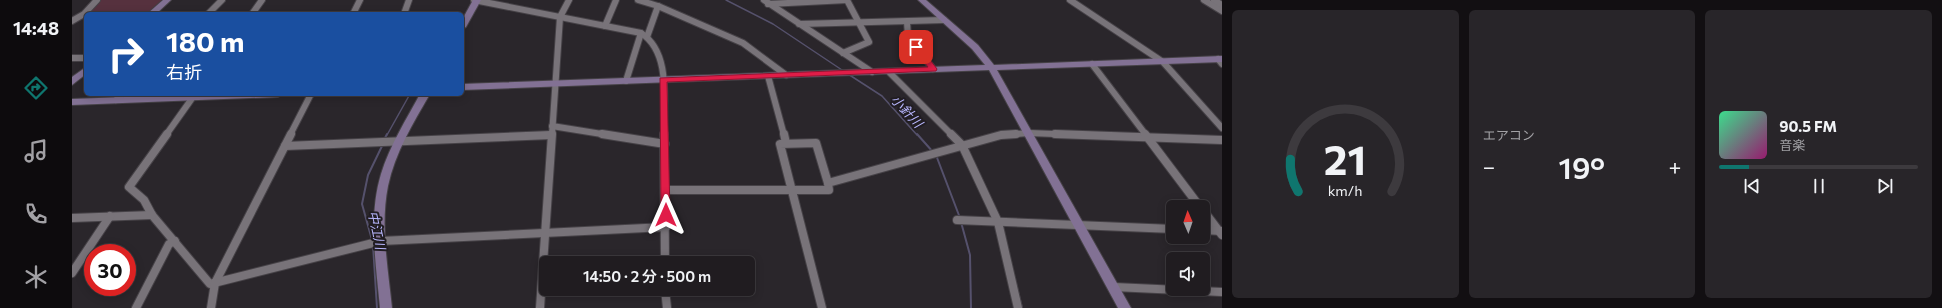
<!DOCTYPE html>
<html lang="ja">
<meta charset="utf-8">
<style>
body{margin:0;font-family:Commissioner,"Noto Sans JP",sans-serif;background:#282529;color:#f1f3f6;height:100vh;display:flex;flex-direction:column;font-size:15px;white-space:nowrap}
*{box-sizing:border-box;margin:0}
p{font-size:13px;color:#a2a1a5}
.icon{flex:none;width:22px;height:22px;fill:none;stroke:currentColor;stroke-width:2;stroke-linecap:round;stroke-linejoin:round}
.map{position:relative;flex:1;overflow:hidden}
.sheet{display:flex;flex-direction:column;gap:10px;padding:10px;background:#120f12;width:720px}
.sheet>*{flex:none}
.guide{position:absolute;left:12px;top:12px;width:380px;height:84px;border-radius:6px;box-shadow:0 2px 10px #0003,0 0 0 1px #3d3a3e;background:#1a4fa0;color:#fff;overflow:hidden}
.needle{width:26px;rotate:358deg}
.buttons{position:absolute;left:1094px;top:200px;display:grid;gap:8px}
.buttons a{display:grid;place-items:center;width:44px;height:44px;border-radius:6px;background:#201c20;box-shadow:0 2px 10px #0003,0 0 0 1px #3d3a3e;font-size:20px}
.speed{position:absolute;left:12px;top:244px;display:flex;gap:8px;font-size:20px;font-weight:700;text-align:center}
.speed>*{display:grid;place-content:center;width:52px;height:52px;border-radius:50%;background:#201c20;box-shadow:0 2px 10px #0003,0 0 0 1px #3d3a3e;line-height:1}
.speed .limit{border:6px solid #d22;background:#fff;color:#111}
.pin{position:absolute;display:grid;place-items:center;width:34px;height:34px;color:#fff;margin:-17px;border-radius:8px;box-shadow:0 2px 6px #0006}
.me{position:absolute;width:44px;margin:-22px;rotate:0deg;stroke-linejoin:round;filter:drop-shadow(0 0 3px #0008)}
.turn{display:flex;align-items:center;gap:14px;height:84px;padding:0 16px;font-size:18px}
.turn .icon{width:52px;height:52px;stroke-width:2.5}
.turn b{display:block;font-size:28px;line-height:34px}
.big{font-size:30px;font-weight:600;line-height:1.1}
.sheet .tile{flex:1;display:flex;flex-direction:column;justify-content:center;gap:6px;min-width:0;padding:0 14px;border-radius:6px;background:#282529}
.sheet .dial{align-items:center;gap:0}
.dial svg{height:104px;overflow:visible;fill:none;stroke:#3d3a3e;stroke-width:7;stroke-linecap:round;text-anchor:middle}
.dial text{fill:#f1f3f6;stroke:none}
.song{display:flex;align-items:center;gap:12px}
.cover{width:48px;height:48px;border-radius:6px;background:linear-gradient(135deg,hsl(150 70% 55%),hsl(320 70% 35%))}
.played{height:4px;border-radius:2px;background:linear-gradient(90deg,#0f766e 15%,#3d3a3e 15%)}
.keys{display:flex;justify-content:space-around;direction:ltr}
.heat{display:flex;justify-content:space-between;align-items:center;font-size:22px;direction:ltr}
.sheet .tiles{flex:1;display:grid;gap:10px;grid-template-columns:repeat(3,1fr)}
.trip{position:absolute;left:467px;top:256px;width:216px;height:40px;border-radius:6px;background:#201c20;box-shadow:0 2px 10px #0003,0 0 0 1px #3d3a3e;font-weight:600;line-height:40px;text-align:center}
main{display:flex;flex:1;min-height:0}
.tab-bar{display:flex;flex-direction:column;width:72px;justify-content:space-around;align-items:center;background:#0d0b0d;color:#a2a1a5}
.tab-bar .icon{width:28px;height:28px}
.tab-bar .selected{color:#0f766e}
.tab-bar b{font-size:18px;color:#f1f3f6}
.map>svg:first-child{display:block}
.green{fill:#56313e}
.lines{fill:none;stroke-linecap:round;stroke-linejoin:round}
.stream-far1{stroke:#55516c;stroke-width:1.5}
.stream{stroke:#55516c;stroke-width:2}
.street-far1-casing{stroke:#464247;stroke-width:8}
.street-casing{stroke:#464247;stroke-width:10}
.secondary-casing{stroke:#464247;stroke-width:2}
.street-far1{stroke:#787379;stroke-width:6}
.street{stroke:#787379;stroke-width:8}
.secondary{fill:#827194;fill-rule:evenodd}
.route{fill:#e11d48;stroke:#92132f}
.labels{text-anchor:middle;stroke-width:4;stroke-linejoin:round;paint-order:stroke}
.water-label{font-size:13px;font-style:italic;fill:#b8b7fe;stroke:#211d22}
</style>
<main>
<nav class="tab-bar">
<b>14:48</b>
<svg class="icon selected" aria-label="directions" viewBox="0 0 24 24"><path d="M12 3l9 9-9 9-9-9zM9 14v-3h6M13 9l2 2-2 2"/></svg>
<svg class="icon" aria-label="music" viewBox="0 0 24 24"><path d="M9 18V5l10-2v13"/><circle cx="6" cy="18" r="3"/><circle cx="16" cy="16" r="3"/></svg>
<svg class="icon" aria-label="phone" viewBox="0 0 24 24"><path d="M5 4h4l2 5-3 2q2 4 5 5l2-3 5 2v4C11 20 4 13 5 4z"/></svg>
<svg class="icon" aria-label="climate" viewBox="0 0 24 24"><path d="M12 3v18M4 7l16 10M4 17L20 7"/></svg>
</nav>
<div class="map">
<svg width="1150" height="308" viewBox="0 0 1150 308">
<rect width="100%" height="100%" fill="#2a262b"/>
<!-- green -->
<polygon class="green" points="27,0 90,0 74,14 18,13"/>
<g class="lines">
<!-- stream-far1 -->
<g class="stream-far1">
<polyline points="654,0 701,24 773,72"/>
<polyline points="776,74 810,96 845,135"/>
<polyline points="315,135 338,94"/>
</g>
<!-- stream -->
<g class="stream">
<polyline points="845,134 861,152"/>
<polyline points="312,140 315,134"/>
<polyline points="864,155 888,218"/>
<polyline points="889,222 898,255 899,308"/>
<polyline points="300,240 290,204 296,175 311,144"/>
<polyline points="301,245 305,308"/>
<polyline points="942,276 950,308"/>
</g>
<defs>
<g id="street-far1">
<path d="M402,0l167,33c31,20 22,69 23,102"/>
<polyline points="566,0 586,6 671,43 714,75"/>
<polyline points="692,0 800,72"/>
<polyline points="998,0 1091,62 1150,128"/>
<polyline points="1132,0 1150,11"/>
<polyline points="1142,0 1150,5"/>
<polyline points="696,4 775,0"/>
<polyline points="136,14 150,0"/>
<polyline points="180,14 190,0"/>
<polyline points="281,14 288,0"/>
<polyline points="332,14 337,0"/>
<polyline points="0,21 12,14 25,0"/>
<polyline points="835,22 836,36 861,69"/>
<polyline points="727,24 872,20"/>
<polyline points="533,26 544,0"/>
<polyline points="575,37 586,6"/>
<polyline points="771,53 797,42 775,0"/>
<polyline points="0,58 14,58"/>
<polyline points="1146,59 1150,64"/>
<polyline points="1020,64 1074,135"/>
<polyline points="817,72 880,135"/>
<polyline points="696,76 712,135"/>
<polyline points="554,81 569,33"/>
<polyline points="44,100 51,94"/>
<polyline points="480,126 536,135"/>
<polyline points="94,135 121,97"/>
<polyline points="218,135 239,94"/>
<polyline points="480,135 488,17 497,0"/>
<polyline points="930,135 957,133 1010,135"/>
</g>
<g id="street">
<polyline points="95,134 57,187 72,200 80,215 138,284 309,241 594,227"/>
<polyline points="530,134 593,144"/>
<polyline points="592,134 593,263"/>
<polyline points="712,134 714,143"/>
<polyline points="879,134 890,145 926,222 946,308"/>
<polyline points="983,134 1150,140"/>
<polyline points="1073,134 1128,207"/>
<polyline points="213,146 479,135"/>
<polyline points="593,190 757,190 756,183 929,135 944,134"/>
<polyline points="1131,210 1150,235"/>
<polyline points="0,218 80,215"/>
<polyline points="885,220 1101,229"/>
<polyline points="1131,230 1150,231"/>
<polyline points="0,273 38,216"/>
<polyline points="1042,287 1150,292"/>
<polyline points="593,289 595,308"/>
<polyline points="64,308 97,244 103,241"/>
<polyline points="139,308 143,283 219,134"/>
<polyline points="468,308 480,134"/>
<polyline points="750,308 708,144 744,143 756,183"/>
</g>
<g id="secondary">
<polygon points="91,0 99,0 84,14 75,14"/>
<polygon points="401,0 409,0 394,27 390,29 390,20"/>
<polygon points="846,0 854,0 906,45 922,65 1150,56 1150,62 925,70 1059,308 1046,308 917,70 390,90 390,84 913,65 900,49"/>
<polygon points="14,67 14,74 0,85 0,77"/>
<polygon points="132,94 211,94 206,97 0,105 0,99"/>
<path d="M348,94h10c-17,29 -35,59 -42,92 -8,40 0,82 4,122h-12c-4,-44 -12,-91 1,-134 9,-29 25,-54 39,-80z"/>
</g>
</defs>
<!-- street-far1 casing -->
<use href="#street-far1" class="street-far1-casing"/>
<!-- street casing -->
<use href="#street" class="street-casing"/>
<!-- secondary casing -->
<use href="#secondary" class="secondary-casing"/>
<!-- street-far1 -->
<use href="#street-far1" class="street-far1"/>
<!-- street -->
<use href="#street" class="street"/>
<!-- secondary -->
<use href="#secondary" class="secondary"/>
</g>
<!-- route -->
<polygon class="route" points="842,45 847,45 865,69 864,71 595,82 598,215 597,217 590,217 589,215 588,78 856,67 840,47"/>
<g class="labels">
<!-- water labels -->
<g class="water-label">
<text transform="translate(835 111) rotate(47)" y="5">小針川</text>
<text transform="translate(305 230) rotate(78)" y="5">中江川</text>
</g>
</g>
</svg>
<div class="buttons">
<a><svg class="needle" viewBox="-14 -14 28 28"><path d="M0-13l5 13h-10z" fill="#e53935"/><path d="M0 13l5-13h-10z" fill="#a2a1a5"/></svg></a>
<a><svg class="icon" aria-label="sound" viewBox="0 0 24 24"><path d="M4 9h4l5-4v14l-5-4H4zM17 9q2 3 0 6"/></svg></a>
</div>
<div class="speed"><div class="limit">30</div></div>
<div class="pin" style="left:844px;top:47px;background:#d93025"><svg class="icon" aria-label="arrive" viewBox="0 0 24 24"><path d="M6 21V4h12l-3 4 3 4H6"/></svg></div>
<svg class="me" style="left:594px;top:215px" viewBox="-20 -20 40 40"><path d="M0-17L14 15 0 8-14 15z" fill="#e11d48" stroke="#fff" stroke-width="4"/></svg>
<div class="trip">14:50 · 2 分 · 500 m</div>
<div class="guide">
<div class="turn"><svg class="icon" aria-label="right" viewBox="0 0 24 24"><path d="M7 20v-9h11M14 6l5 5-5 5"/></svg><div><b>180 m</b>右折</div></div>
</div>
</div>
<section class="sheet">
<div class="tiles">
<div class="tile dial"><svg viewBox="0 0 100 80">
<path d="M14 69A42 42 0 1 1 86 69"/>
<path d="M14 69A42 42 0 0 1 8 44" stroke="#0f766e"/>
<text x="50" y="56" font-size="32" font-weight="700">21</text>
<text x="50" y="72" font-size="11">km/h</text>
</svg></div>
<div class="tile"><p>エアコン</p>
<div class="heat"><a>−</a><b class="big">19°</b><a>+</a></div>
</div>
<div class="tile">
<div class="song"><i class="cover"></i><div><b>90.5 FM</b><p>音楽</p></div></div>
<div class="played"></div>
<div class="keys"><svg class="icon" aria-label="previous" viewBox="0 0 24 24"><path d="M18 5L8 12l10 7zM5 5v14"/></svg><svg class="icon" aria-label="pause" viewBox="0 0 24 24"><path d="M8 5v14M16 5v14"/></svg><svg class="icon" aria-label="next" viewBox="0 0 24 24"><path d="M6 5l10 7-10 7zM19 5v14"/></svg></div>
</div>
</div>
</section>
</main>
